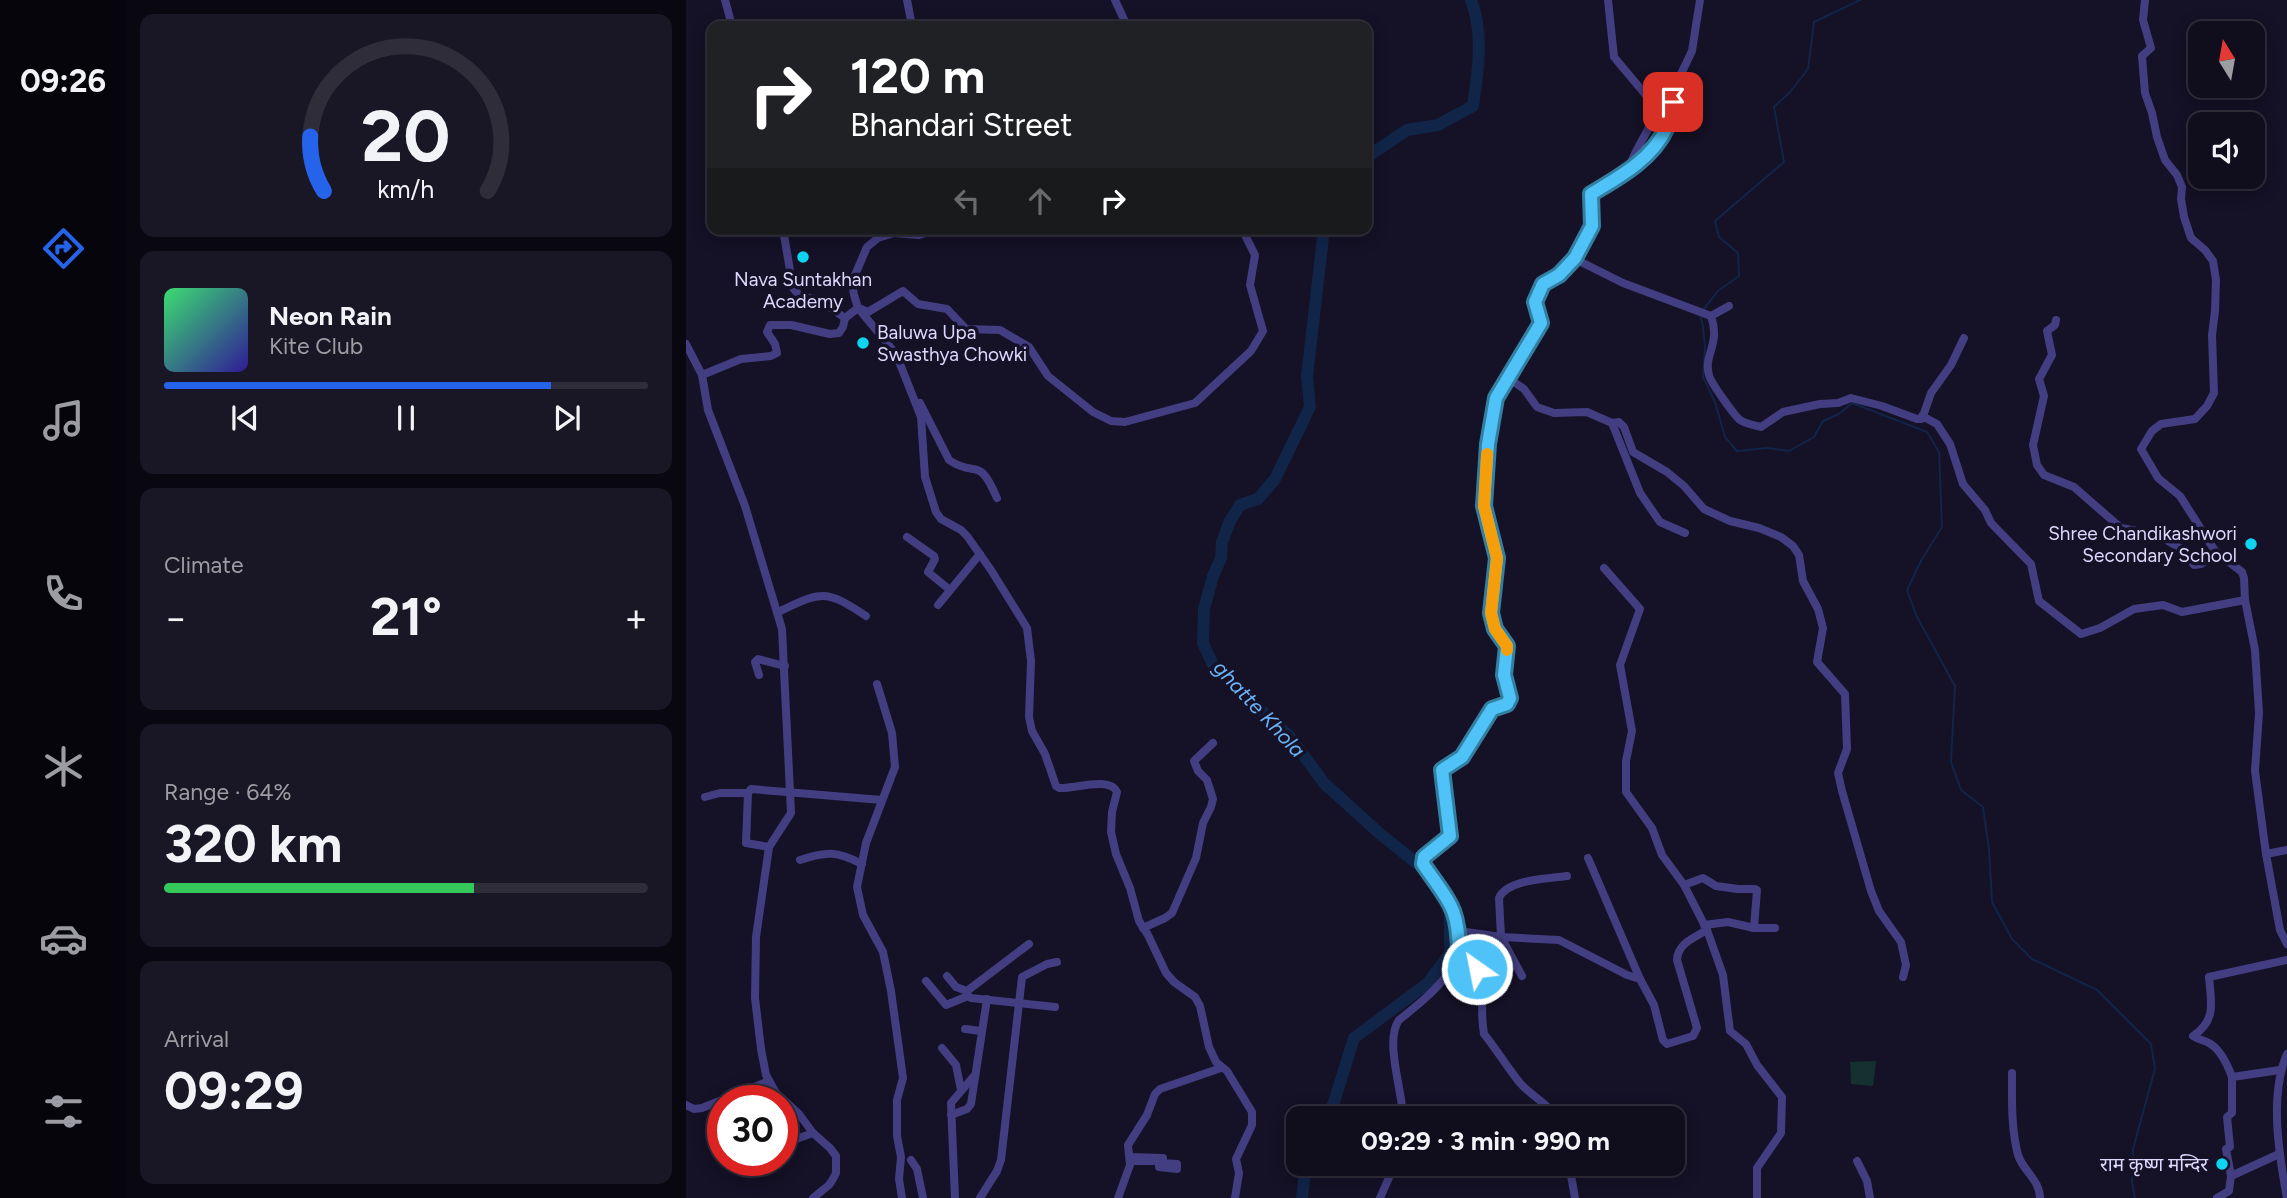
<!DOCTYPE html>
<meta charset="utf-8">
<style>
body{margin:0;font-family:Figtree,"Noto Sans Devanagari",sans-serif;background:#191625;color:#f1f3f6;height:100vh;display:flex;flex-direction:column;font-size:26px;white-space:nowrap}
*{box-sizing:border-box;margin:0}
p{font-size:23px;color:#9c9ca3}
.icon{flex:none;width:38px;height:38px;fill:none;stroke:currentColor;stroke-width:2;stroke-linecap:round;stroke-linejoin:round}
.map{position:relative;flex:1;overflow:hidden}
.drawer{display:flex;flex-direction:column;gap:14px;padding:14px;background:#09070f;width:560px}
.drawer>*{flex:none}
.banner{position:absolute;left:21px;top:21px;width:665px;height:214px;border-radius:14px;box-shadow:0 4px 18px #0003,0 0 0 2px #302d3b;background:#202124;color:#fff;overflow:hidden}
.needle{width:46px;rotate:349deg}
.buttons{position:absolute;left:1502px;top:21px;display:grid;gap:14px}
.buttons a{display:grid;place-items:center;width:77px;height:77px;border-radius:14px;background:#100d1c;box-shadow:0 4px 18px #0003,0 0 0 2px #302d3b;font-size:35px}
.speed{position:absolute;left:21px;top:1085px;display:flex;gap:14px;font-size:35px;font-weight:700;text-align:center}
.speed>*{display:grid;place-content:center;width:91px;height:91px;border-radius:50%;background:#100d1c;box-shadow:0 4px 18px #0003,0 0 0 2px #302d3b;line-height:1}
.speed .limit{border:10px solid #d22;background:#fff;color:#111}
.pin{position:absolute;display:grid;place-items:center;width:60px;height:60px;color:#fff;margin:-30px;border-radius:14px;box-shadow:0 4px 10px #0006}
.me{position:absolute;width:77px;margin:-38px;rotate:327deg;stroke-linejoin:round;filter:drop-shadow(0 0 5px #0008)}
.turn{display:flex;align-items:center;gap:24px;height:147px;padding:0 28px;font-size:32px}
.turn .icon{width:91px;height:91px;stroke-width:2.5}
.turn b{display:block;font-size:49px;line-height:60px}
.lanes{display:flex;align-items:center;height:66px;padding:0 28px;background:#0003;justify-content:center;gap:35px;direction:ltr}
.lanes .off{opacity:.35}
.big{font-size:52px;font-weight:700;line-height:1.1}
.drawer .card{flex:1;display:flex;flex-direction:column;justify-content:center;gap:10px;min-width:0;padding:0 24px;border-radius:14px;background:#191625}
.drawer .dial{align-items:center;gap:0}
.dial svg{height:182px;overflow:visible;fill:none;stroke:#302d3b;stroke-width:7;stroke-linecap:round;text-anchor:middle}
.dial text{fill:#f1f3f6;stroke:none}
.song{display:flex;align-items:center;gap:21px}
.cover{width:84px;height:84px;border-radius:10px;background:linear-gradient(135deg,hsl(140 70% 55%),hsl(250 70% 35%))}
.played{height:7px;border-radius:4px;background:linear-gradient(90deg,#2563eb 80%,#302d3b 80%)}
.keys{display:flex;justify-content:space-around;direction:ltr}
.heat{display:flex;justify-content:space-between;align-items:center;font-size:38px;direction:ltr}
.charge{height:10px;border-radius:5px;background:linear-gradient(90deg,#34c759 64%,#302d3b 0)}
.trip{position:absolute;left:600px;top:1106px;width:399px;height:70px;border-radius:14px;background:#100d1c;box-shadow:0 4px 18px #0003,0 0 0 2px #302d3b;font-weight:700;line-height:70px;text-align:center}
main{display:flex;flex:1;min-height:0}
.tabs{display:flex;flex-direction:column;width:126px;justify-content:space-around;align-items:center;background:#06050b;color:#9c9ca3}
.tabs .icon{width:49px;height:49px}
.tabs .on{color:#2563eb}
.tabs b{font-size:32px;color:#f1f3f6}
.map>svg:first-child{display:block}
.green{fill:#14302f}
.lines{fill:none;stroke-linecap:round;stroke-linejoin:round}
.stream{stroke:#112549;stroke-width:2}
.river{stroke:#112549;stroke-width:12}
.minor{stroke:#433e82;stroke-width:8}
.route-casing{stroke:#337fa1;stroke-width:18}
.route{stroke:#4fc3f7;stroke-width:12}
.slow{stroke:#f59e0b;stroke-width:12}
.poi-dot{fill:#0ed4f2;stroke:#151126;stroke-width:2.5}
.labels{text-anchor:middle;stroke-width:7;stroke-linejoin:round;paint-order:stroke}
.poi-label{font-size:19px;fill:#ddd8fd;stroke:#151126;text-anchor:end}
.water-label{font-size:21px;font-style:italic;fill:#6bb2f7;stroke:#151126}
</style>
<main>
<nav class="tabs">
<b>09:26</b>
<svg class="icon on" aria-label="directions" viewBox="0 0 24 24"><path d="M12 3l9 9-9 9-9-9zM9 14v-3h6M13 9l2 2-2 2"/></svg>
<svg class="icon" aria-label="music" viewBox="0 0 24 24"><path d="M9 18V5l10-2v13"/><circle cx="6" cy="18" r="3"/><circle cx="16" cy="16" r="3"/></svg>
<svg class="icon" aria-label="phone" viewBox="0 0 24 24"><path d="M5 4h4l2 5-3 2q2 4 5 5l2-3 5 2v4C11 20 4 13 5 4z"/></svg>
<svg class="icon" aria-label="climate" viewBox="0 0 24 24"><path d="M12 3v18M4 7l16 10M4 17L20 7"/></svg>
<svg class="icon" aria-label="car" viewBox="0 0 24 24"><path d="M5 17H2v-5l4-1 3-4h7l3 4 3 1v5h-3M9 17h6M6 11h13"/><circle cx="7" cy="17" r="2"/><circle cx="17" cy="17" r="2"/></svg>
<svg class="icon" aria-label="filters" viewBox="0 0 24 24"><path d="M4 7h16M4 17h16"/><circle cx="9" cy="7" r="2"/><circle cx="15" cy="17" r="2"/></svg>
</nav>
<section class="drawer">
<div class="card dial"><svg viewBox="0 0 100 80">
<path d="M14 69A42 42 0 1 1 86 69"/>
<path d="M14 69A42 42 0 0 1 8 45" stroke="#2563eb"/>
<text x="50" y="56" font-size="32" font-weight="700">20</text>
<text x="50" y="72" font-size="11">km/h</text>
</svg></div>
<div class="card">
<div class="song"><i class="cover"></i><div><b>Neon Rain</b><p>Kite Club</p></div></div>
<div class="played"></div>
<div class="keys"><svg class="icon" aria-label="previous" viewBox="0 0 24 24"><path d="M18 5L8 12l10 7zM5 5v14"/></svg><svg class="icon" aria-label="pause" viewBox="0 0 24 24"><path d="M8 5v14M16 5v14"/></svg><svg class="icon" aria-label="next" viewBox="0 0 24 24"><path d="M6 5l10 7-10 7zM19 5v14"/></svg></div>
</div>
<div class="card"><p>Climate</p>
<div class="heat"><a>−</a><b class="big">21°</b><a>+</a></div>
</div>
<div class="card"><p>Range · 64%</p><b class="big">320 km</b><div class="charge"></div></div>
<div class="card"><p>Arrival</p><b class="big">09:29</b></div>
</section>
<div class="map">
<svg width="1601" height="1198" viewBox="0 0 1601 1198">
<rect width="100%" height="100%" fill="#151126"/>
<!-- green -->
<polygon class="green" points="1190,1061 1187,1086 1165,1084 1164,1062"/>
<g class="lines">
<!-- stream -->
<g class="stream">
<polyline points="1017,310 1032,291 1053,276 1052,253 1033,237 1029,221 1098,162 1088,107 1104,92 1122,69 1128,22 1174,0"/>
<polyline points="1014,315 1017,327 1019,348 1017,377 1029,402 1039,437 1051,451 1081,448 1103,451 1128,437 1137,421 1153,414 1166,403 1241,432 1253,452 1256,527 1236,559 1221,590 1230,615 1269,686 1265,762 1275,790 1297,807 1303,849 1306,902 1326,939 1346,959 1411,990 1465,1044 1469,1069 1447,1149 1446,1182 1449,1198"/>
</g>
<!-- river -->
<g class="river">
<path d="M681,157l40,-27 31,-5 35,-19c5,-34 11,-73 -2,-106"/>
<polyline points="638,229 621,376 624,407 589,479 572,499 554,505 544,521 536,542 535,558 527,576 518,609 517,643 528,667 604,737 638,783 693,833 738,869 764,909 764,953 742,983 668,1038 648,1102 641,1118"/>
<polyline points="616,1198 620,1164"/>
</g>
<!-- minor -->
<g class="minor">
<polyline points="39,0 46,26"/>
<polyline points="221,0 226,26"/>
<polyline points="429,0 441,26"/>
<path d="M922,0l6,57 41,49c-2,25 -22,42 -27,66"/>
<polyline points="1459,0 1457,20 1465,48 1456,56 1459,93 1466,113 1471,137 1479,160 1491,175 1496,187 1495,199 1498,217 1505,238 1519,250 1527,261 1530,280 1529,311 1526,335 1528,393 1521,406 1509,419 1475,424 1466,431 1455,449 1472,478 1494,496 1529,551 1556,572 1558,578 1559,600 1569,650 1573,713 1569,771 1580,854 1594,930 1601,944"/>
<polyline points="97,229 107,288 114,296 133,300 159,318"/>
<path d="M208,229v4l-16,5 -11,9 -15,35 2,13 4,13 38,46 6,15 19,48 4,60 11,35 5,7 20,11 6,6 24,34 36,58 4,33 -2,56 3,14 13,23 11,32 3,2c16,1 51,-12 58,4l-5,20 -1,20 5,22 14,34 9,33 9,14 18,38 8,9 21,15 5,9 9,41 7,15 11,9 25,41v13l-16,34 3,14 -4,25"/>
<polyline points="208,233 233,235 253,229"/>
<polyline points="889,259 937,283 1025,316 1043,306"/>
<polyline points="175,309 182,312 217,291 232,304 261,309 280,329 314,330 343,347 362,376 407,412 425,421 439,422 509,403 565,351 577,331 564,285 569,255 556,229"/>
<path d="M1025,316c10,28 -8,39 -2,59 1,7 26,41 31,45 6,4 14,5 21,7l22,-15 37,-8 18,-1 13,-5 31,8 35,13h5l9,-26 20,-28 13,-27"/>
<polyline points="1370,320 1369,325 1361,331 1366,355 1353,379 1358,396 1347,445 1351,465 1358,475 1388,487 1435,528 1473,535 1500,552 1508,565 1515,564 1532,553"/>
<polyline points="0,344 16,375"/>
<polyline points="822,378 838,389 851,407 868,413 901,412 926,423 933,422 938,427 947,452 981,472 998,486 1018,509 1044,521 1073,528 1095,537 1107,546 1113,555 1117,581 1132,609 1137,628 1131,662 1159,694 1161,749 1152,773 1156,791 1185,891 1193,911 1215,942 1220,965 1217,977"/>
<path d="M234,403l29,57c28,19 29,-6 48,38"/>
<polyline points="1236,416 1251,424 1264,444 1277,484 1299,510 1305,523 1345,564 1353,601 1395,634 1414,628 1448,609 1477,605 1496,612 1559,600"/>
<polyline points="926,423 954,493 974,522 999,533"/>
<polyline points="221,537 248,556 249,559 242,572 264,590"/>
<polyline points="918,568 954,609 934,665 946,731 940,761 940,792 966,828 976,855 998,885 1021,930 1037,975 1044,1031 1060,1044 1071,1065 1096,1097 1095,1133 1071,1168 1071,1198"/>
<polyline points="252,605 294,554"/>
<path d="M92,612c43,-20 46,-24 88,4"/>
<polyline points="73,675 69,662 72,659 99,666"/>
<polyline points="191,684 206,733 209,767 180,843 171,887 177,915 197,952 205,991 217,1078 211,1100 211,1136 215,1157 213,1179 216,1198"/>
<polyline points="62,793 60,843 83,847"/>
<polyline points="19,797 34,793 62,793 65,789 196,800"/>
<polyline points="1580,854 1601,850"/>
<path d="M902,858l52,121 14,26 9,35 4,4 26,-8 4,-8 -20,-68c1,-17 17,-22 30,-30"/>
<path d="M114,860c26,-9 37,-9 62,4"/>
<polyline points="998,885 1017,878 1030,886 1052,889 1069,889 1071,890 1068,928"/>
<polyline points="1018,925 1042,922 1068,928 1089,928"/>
<polyline points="457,928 479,918 486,913 510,858 517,823 525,807 527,799 521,780 512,771 508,761 527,743"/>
<polyline points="773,931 815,937 873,940 941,975 954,979"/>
<path d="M773,954c35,26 18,43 25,80 13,16 23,33 36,49 11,13 28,20 36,35"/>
<polyline points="261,976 270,987 281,991 282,996 285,998 369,1007"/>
<path d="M836,976l-21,-39 -2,-39c8,-19 49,-19 68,-22"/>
<polyline points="240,981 260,1005 282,996"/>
<polyline points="281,991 343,944"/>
<polyline points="279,1029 295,1031"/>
<polyline points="256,1048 270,1065 275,1090"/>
<path d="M1326,1073c0,28 -1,55 6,82 5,16 22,25 22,43"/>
<path d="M1546,1077c-4,-11 -12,-28 -23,-34 -6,-3 -10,-3 -16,-7 24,-16 18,-34 16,-59l78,-17"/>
<polyline points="0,1105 8,1109 16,1108 83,1081"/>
<polyline points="265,1115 281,1109 285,1104 301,999"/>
<path d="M717,1118c0,-26 -19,-77 -4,-98 34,-27 79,-62 55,-111 -8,-16 -21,-30 -31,-45l1,-7 26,-21 -8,-66 20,-13 30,-48 15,-5 3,-6 -6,-23 3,-29 -12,-17 -4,-16 6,-55 -13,-52 4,-62 8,-46 45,-75 -6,-21 8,-18 16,-9 16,-16 17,-33 -1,-32 37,-22 26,-25 13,-19 13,-52 12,-25 8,-51"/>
<polyline points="96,1144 127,1133"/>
<polyline points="444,1157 477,1158 477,1163 491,1164 491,1169 473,1167 473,1161 444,1161"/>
<polyline points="225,1160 231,1169 237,1198"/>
<polyline points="1171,1161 1181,1181 1184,1198"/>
<polyline points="883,1164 889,1198"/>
<polyline points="1545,1176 1540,1149 1544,1147 1541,1117 1546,1113 1546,1077 1594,1070"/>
<polyline points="127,1198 143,1185 147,1179 150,1173 150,1156 144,1148 127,1133 113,1114 90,1093 80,1075 75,1049 69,998 70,937 83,847 105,813 96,629 59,506 22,410 16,375 55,359 85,356 91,353 89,344 81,332 84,325 105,325 144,334 153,333 157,327 159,318 172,308"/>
<polyline points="269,1198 265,1103 288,1076"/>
<polyline points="294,1198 311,1171 315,1160 336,977 361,964 371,962"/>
<polyline points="432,1198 444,1165 442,1145 461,1115 469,1094 474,1089 535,1068"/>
<polyline points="694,1198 709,1164"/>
<polyline points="1531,1198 1543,1191 1545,1176 1593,1154"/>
<path d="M1601,1198c-8,-43 -18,-103 0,-144"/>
</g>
</g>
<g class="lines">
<defs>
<path id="route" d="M791,969l-18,-15c0,-48 -11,-53 -36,-90l1,-7 26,-21 -8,-66 20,-13 30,-48 15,-5 3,-6 -6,-23 3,-29 -12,-17 -4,-16 6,-55 -13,-52 4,-62 8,-46 45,-75 -6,-21 8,-18 16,-9 16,-17 17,-32 -1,-32c28,-17 60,-34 75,-65 4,-8 5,-18 7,-27"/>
</defs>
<!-- route casing -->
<use href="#route" class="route-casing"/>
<!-- route -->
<use href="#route" class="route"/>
<!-- slow -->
<polyline class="slow" points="801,454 798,506 811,558 805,613 809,629 821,646 821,650"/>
</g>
<!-- markers -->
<g class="poi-dot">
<circle cx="117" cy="257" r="7"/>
<circle cx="177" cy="343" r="7"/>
<circle cx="1565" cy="544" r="7"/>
<circle cx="1536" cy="1164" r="7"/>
</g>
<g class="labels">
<!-- poi labels -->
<g class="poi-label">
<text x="117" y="286" text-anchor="middle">Nava Suntakhan<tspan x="117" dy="22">Academy</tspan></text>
<text x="191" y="339" text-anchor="start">Baluwa Upa<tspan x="191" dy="22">Swasthya Chowki</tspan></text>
<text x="1551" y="540">Shree Chandikashwori<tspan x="1551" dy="22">Secondary School</tspan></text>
<text x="1522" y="1171">राम कृष्ण मन्दिर</text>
</g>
<!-- water labels -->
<g class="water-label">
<text transform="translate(573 709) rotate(47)" y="7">ghatte Khola</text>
</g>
</g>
</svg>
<div class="buttons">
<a><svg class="needle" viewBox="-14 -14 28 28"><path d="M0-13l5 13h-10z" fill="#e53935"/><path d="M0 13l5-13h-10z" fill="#9c9ca3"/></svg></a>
<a><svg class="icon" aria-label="sound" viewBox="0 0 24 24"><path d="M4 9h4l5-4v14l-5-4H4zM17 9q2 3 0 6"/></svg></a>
</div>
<div class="speed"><div class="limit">30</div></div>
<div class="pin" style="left:987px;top:102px;background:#d93025"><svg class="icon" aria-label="arrive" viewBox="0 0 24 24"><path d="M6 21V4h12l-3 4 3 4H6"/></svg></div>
<svg class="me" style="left:791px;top:969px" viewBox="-20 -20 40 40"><circle r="17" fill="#4fc3f7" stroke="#fff" stroke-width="3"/><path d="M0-11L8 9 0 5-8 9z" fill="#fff"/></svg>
<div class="trip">09:29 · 3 min · 990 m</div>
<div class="banner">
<div class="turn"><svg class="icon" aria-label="right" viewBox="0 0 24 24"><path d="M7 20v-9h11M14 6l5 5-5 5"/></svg><div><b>120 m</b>Bhandari Street</div></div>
<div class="lanes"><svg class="icon off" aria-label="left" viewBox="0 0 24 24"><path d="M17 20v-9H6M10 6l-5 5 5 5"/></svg><svg class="icon off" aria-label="ahead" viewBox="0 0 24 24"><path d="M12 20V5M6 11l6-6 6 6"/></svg><svg class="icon" aria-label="right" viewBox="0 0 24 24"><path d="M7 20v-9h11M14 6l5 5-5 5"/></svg></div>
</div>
</div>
</main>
